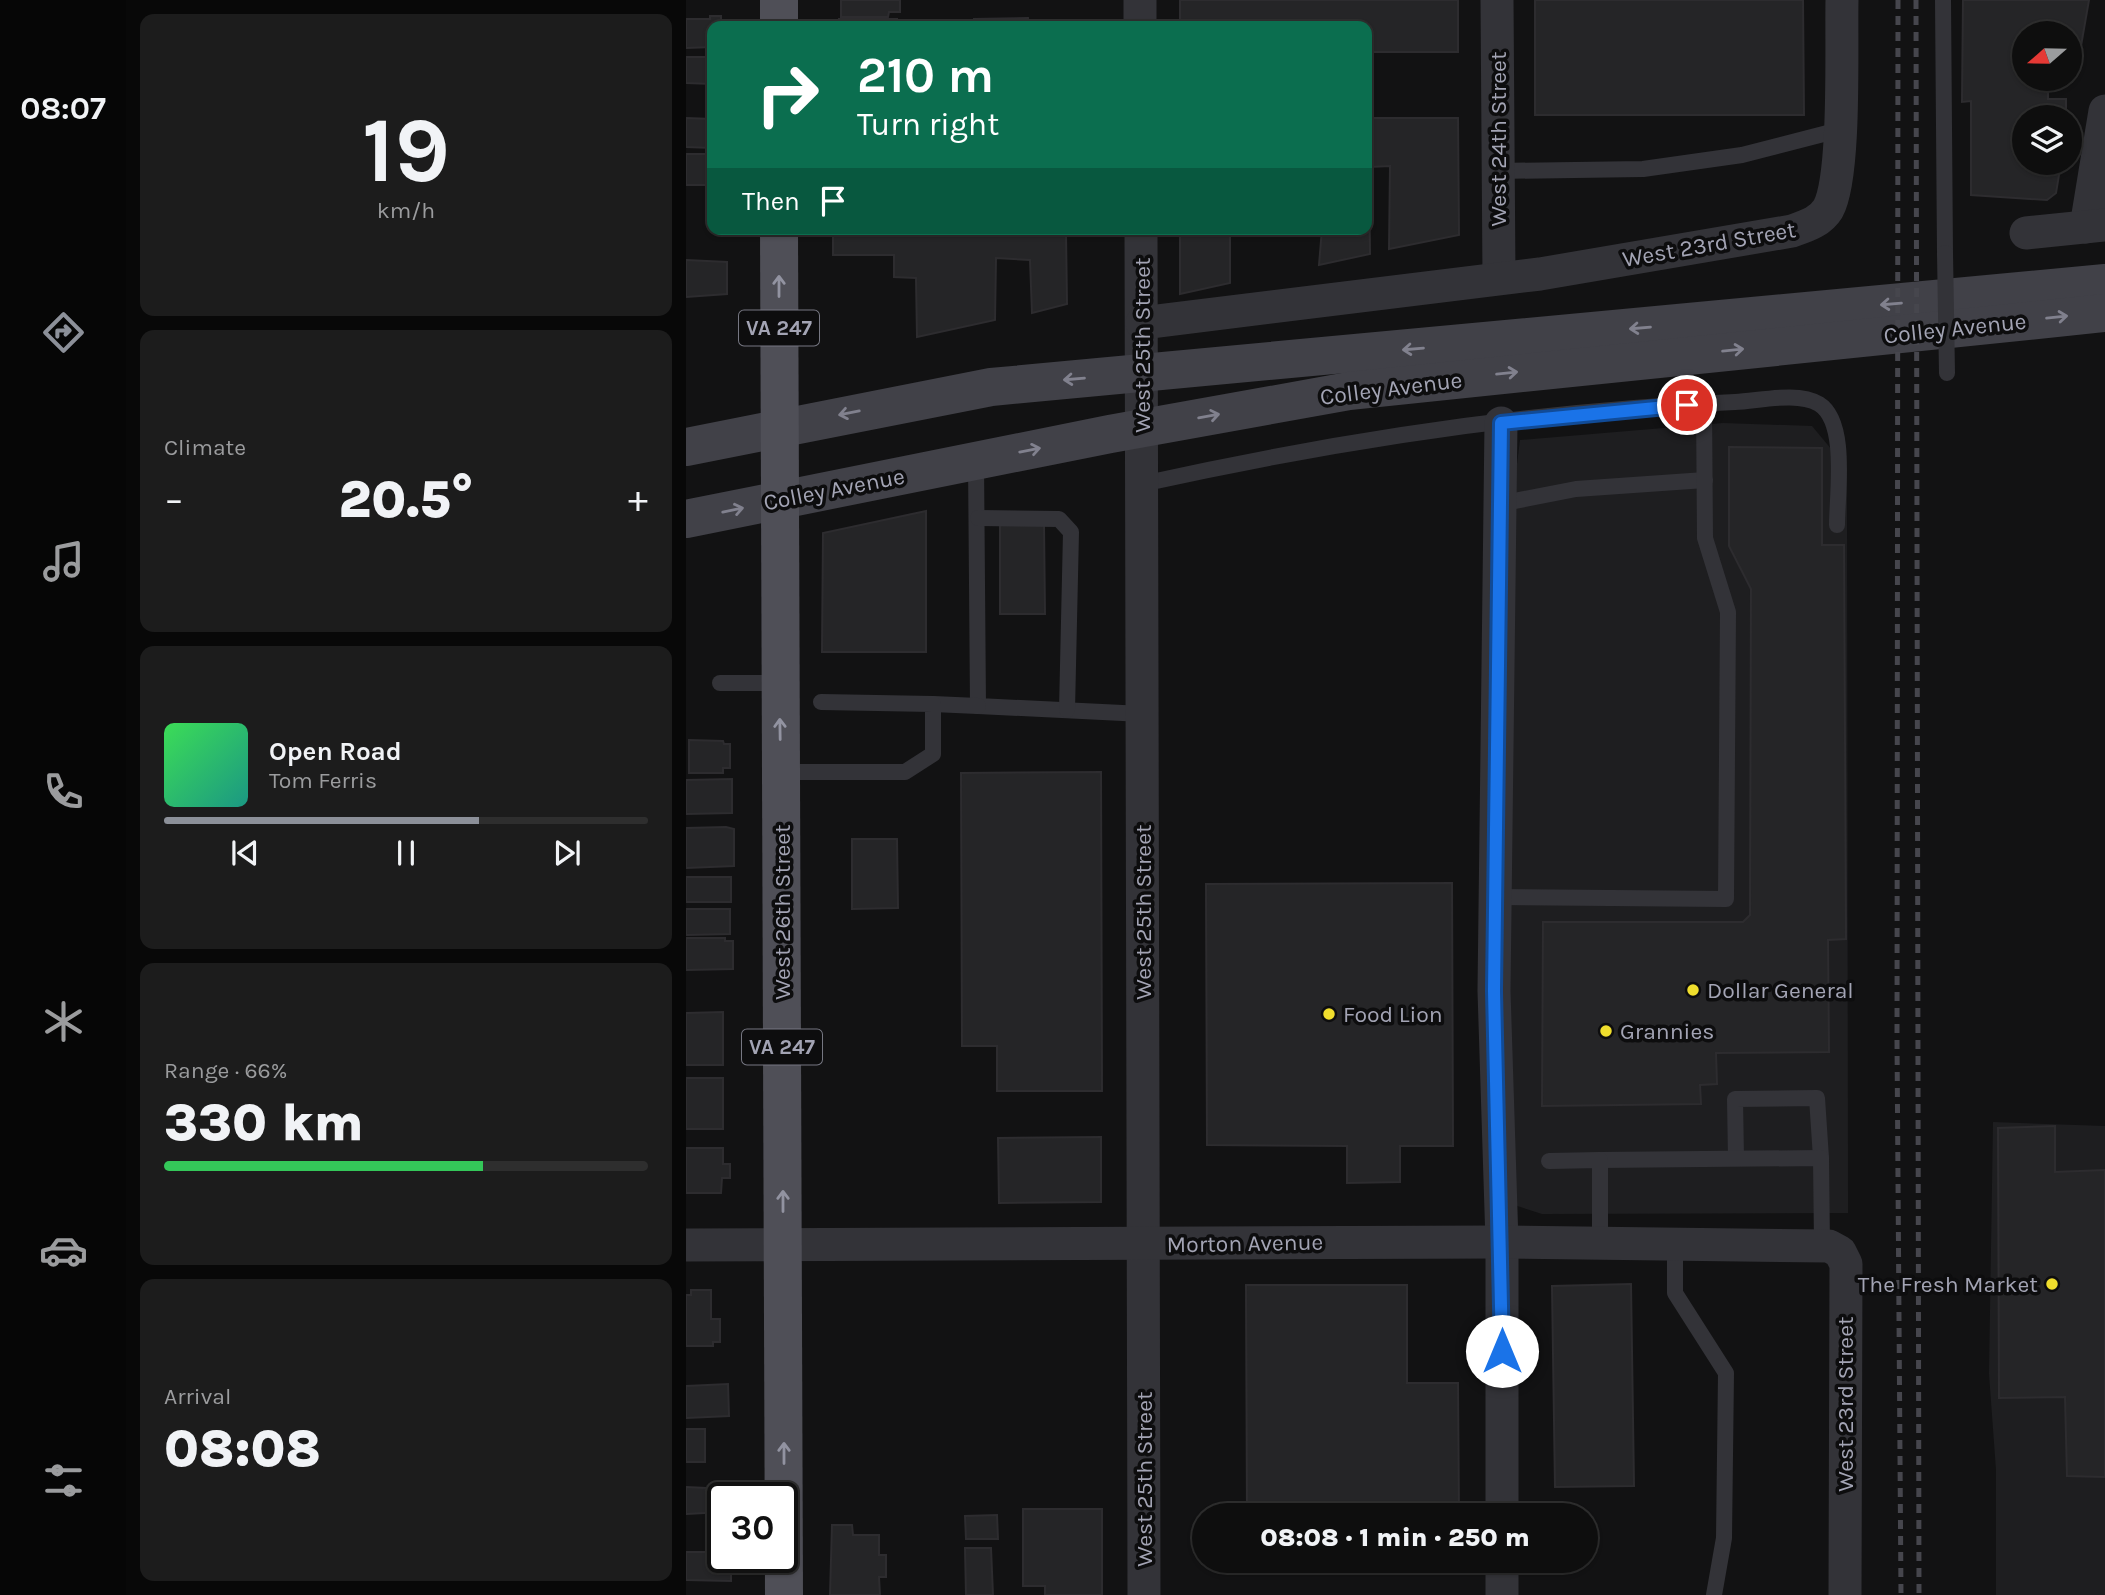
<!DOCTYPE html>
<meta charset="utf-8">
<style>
body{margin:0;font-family:Karla,sans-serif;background:#1c1c1c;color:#f1f3f6;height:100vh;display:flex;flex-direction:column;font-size:26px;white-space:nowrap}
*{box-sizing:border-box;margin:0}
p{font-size:23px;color:#9b9c9e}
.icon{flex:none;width:38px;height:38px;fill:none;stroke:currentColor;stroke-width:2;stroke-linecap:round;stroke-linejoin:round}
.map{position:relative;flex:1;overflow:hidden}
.sheet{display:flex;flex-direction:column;gap:14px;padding:14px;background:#080808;width:560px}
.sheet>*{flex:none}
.guide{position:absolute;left:21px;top:21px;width:665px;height:214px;border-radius:14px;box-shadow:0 2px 5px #0004,0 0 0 2px #2e2e2e;background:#0b6e4f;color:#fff;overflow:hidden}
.needle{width:46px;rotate:250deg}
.fabs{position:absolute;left:1326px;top:21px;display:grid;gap:14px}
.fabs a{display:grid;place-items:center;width:70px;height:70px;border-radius:50%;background:#0e0e0e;box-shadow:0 2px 5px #0004,0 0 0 2px #2e2e2e;font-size:35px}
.speed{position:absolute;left:21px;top:1482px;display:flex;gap:14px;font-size:35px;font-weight:700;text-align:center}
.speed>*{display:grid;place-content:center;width:91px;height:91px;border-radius:50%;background:#0e0e0e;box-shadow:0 2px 5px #0004,0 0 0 2px #2e2e2e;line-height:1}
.speed .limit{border:4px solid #111;border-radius:10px;background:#fff;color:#111}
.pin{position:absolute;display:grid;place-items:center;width:60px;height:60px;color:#fff;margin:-30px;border:4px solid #fff;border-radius:50%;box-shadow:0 2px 7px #0007}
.me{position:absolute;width:77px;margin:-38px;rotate:0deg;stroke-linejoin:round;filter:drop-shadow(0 0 5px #0008)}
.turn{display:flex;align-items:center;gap:24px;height:147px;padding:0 35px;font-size:32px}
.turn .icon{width:91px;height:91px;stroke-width:2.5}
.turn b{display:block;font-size:49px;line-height:60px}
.then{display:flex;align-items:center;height:66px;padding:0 35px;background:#0003;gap:14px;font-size:26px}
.big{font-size:52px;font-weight:800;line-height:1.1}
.sheet .widget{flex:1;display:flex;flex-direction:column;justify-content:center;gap:10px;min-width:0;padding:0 24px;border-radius:14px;background:#1c1c1c}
.sheet .dial{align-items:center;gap:0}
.dial b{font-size:91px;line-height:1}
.song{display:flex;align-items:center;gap:21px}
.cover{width:84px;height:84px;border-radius:10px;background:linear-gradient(135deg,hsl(130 70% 55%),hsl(170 70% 35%))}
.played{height:7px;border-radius:4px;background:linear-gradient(90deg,#8c9099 65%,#2e2e2e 65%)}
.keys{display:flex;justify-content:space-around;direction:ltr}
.heat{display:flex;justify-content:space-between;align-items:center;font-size:38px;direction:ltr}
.charge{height:10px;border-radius:5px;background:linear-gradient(90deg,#34c759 66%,#2e2e2e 0)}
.trip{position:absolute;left:506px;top:1503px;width:406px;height:70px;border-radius:35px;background:#0e0e0e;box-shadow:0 2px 5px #0004,0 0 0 2px #2e2e2e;font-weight:800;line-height:70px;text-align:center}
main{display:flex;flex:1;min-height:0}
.tab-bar{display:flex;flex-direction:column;width:126px;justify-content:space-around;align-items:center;background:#060606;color:#9b9c9e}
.tab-bar .icon{width:49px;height:49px}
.tab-bar .on{color:#8c9099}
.tab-bar b{font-size:32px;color:#f1f3f6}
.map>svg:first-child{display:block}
.built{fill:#1e1e20}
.building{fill:#252527;stroke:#2d2c2f;stroke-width:2}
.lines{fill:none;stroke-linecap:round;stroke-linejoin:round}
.service{stroke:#333338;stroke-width:16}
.minor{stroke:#333338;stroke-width:33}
.secondary{stroke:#414148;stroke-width:38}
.primary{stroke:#4f4f57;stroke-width:38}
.rail{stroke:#46464d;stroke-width:5;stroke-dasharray:9 7;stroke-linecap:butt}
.service-bridge{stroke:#333338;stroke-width:16}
.oneway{stroke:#9293a1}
.oneway2{stroke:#81818e}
.route-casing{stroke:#114b97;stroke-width:18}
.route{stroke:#1a73e8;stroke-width:12}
.poi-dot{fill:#f0de2d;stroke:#0d0d0e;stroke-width:2.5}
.labels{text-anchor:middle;stroke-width:7;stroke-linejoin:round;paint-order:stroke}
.shield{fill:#0d0d0e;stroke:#767782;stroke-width:2}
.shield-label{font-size:21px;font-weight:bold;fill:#a3a4b4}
.street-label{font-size:23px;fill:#a3a4b4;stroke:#0d0d0e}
.poi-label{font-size:23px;fill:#a3a4b4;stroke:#0d0d0e;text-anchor:start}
</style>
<main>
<nav class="tab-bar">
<b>08:07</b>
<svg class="icon on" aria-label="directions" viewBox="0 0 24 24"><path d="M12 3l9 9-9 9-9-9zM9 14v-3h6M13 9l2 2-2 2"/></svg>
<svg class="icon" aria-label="music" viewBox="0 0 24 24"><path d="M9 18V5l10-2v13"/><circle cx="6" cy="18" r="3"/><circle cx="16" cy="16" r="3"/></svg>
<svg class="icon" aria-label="phone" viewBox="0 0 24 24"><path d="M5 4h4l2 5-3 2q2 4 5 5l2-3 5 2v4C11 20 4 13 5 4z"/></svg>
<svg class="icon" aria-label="climate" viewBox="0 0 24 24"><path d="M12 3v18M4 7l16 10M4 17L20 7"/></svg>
<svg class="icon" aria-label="car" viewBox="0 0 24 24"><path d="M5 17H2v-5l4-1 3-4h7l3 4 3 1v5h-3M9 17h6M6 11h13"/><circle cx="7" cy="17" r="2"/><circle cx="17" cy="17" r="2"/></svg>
<svg class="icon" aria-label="filters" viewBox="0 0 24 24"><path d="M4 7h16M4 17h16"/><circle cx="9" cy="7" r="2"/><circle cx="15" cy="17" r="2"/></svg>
</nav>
<section class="sheet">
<div class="widget dial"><b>19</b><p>km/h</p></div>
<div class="widget"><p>Climate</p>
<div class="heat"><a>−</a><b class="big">20.5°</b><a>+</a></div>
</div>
<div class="widget">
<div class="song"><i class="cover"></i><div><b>Open Road</b><p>Tom Ferris</p></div></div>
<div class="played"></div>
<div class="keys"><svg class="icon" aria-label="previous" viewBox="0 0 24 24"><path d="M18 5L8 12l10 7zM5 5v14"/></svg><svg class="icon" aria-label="pause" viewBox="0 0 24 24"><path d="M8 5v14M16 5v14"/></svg><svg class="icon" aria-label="next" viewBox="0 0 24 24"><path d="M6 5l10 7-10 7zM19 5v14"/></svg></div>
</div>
<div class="widget"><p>Range · 66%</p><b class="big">330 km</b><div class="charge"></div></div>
<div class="widget"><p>Arrival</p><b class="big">08:08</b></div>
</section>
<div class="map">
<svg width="1419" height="1595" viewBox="0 0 1419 1595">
<rect width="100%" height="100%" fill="#121213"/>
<!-- built -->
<g class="built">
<polygon points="1037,423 1126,426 1161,468 1162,1213 856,1214 825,1204 820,553 834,440"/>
<polygon points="1307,1122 1419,1126 1419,1595 1310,1595 1310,1470 1303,1374"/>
</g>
<!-- building -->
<g class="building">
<polygon points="155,0 214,0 214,12 203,12 202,17 155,17"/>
<polygon points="494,0 772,0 772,52 681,52 681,26 494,26"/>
<polygon points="849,0 1117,0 1118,115 849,115"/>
<polygon points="1277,0 1403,0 1395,46 1384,46 1384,33 1339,33 1339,79 1362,79 1362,99 1380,99 1380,117 1339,117 1339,163 1375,163 1370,193 1361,200 1285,195 1285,101 1276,102"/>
<polygon points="24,16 35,16 35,26 26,26 26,47 0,48 0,19 24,19"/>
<polygon points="342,18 343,26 288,26 288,19"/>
<rect x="153" y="19" width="58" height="7"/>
<polygon points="23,54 26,54 26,84 0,83 0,57 23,57"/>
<polygon points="0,118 26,119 26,148 0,147"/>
<polygon points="681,118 772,118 773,235 703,249 704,166 683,167 684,254 633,265 636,229 681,229"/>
<rect x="0" y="154" width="26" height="31"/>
<polygon points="147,229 357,229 357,234 380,233 381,304 346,313 344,260 310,258 309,320 231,337 230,278 208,277 208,255 147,255"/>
<polygon points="494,229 544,229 544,283 494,294"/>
<polygon points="0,260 41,262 41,294 0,297"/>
<polygon points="1043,447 1136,448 1136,545 1158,545 1160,939 1142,940 1143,1052 1030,1053 1031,1084 1014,1085 1015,1104 856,1106 857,922 1057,922 1064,915 1065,589 1043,546"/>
<polygon points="240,511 240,652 136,652 137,533"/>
<polygon points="314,525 358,525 359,614 314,614"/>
<polygon points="3,740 37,741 38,744 44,744 44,768 37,768 37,773 3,773"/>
<polygon points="415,772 416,1091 311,1091 311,1046 276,1046 275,773"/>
<polygon points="46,779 46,813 0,814 0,780"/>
<polygon points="40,827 48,829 48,866 0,868 0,828"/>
<polygon points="166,839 211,839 212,908 166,909"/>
<rect x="0" y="877" width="45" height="25"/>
<polygon points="766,883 767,1146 714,1146 714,1182 661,1183 661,1146 521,1145 520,884"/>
<polygon points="0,909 44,909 44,934 0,935"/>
<polygon points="0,938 39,938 39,941 47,941 47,969 0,970"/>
<polygon points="37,1012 37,1065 0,1065 0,1013"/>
<rect x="0" y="1078" width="37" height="51"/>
<polygon points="1369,1126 1369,1172 1419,1170 1419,1477 1381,1476 1379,1397 1313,1398 1312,1128"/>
<polygon points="415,1137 415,1202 313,1203 312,1138"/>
<polygon points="0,1148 37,1148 37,1164 44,1164 44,1178 36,1178 35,1193 0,1193"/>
<polygon points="945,1284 948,1486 869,1487 866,1286"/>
<polygon points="560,1285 721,1285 721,1383 772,1383 773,1516 561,1516"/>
<polygon points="5,1290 25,1290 25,1319 34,1319 34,1342 27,1342 27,1346 0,1346 0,1295 5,1295"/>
<polygon points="42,1384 43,1416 0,1418 0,1386"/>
<rect x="0" y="1429" width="19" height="33"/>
<polygon points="0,1487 41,1489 37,1512 0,1514"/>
<polygon points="337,1509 416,1509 416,1595 359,1595 359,1586 337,1586"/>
<polygon points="311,1515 312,1539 280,1539 279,1516"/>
<polygon points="146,1525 166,1525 167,1535 193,1535 193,1555 200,1555 200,1577 193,1577 194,1595 144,1595"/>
<polygon points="279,1548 305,1548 307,1595 280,1595"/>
<polygon points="0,1552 37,1552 37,1558 45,1558 45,1581 0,1580"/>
</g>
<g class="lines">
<!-- service -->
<g class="service">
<polyline points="1257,0 1259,253"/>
<polyline points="812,171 957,169 1056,155 1153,130"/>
<polyline points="290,461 292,706 457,714"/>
<path d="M456,484c194,-43 394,-74 593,-82 24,-1 63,-11 84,2 29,18 18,90 18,121"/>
<polyline points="813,504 890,489 1019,480"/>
<polyline points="292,518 373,519 385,532 381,710"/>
<polyline points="34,683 93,683"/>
<polyline points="247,704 292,706"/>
<polyline points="95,772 219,772 247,754 247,704 135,702"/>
<polyline points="811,897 1040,899 1042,612 1019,538 1018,403"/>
<polyline points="1050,1158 1049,1099 1131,1098 1135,1158"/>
<polyline points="914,1160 1135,1158 1136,1245"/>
<polyline points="863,1161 914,1160 914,1242"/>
<polyline points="989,1242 989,1293 1040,1373 1038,1538 1028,1595"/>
</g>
<!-- minor -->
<g class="minor">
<polyline points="454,0 454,26"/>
<polyline points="811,0 813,278"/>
<polyline points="1400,227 1419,111"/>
<polyline points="455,229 458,1595"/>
<polyline points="1340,233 1419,225"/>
<path d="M456,323l398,-49 252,-43c14,-5 28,-9 36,-22 18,-32 13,-166 14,-209"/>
<polyline points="815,423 808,991 816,1242 816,1516"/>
<polyline points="0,1245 816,1242 1143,1246 1154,1252 1160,1264 1159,1595"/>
<polyline points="816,1561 816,1595"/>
</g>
<!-- secondary -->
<g class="secondary">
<polyline points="0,447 305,387 1419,283"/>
<polyline points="0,519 424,434 663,391 1419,313"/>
</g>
<!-- primary -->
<g class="primary">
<polyline points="93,26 93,0"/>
<polyline points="93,229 98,1595"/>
</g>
<!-- rail -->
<g class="rail">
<polyline points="1212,0 1211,1041 1215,1595"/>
<polyline points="1230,0 1233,1595"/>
</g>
<!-- service-bridge -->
<polyline class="service-bridge" points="1259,253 1261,373"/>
</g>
<!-- one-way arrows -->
<defs><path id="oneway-shaft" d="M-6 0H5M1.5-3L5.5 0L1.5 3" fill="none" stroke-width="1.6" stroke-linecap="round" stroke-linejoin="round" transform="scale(1.75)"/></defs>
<g class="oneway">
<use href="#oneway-shaft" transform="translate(93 286) rotate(-90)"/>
<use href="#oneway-shaft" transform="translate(94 729) rotate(-91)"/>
<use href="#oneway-shaft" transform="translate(97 1201) rotate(-90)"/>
<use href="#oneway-shaft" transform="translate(98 1453) rotate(-90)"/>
</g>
<g class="oneway2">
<use href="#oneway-shaft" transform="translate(1205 304) rotate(175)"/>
<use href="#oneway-shaft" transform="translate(1371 317) rotate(-6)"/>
<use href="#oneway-shaft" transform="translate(954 328) rotate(175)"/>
<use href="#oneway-shaft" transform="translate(727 349) rotate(175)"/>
<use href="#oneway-shaft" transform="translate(1047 350) rotate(-6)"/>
<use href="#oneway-shaft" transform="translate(821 373) rotate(-6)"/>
<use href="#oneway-shaft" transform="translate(388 379) rotate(175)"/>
<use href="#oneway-shaft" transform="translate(163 413) rotate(169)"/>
<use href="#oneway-shaft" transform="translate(523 416) rotate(-10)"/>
<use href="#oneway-shaft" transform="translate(344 450) rotate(-11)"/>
<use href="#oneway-shaft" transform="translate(47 510) rotate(-12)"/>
</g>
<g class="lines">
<defs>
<polyline id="route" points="816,1351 808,991 815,423 1001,405"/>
</defs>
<!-- route casing -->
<use href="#route" class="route-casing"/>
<!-- route -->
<use href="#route" class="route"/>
</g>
<!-- markers -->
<g class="poi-dot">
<circle cx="1007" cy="990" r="7"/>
<circle cx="643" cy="1014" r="7"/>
<circle cx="920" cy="1031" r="7"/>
<circle cx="1366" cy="1284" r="7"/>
</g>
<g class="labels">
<!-- shield labels -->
<g class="shield">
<rect x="53" y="310.5" width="80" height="35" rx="5"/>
<rect x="56" y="1029.5" width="80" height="35" rx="5"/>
</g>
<g class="shield-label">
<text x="93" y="335">VA 247</text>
<text x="96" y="1054">VA 247</text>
</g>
<!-- street labels -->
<g class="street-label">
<text transform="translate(812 139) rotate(-90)" y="8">West 24th Street</text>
<text transform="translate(1023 244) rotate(-10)" y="8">West 23rd Street</text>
<text transform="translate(1269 328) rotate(-6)" y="8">Colley Avenue</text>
<text transform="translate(456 345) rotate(-90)" y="8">West 25th Street</text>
<text transform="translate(705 388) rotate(-7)" y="8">Colley Avenue</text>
<text transform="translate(148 489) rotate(-11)" y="8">Colley Avenue</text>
<text transform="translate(96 912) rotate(-90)" y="8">West 26th Street</text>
<text transform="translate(457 912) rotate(-90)" y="8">West 25th Street</text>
<text transform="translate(559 1243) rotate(-1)" y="8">Morton Avenue</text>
<text transform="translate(1159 1404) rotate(-90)" y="8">West 23rd Street</text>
<text transform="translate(458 1479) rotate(-90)" y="8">West 25th Street</text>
</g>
<!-- poi labels -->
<g class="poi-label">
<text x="1021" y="998">Dollar General</text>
<text x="657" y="1022">Food Lion</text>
<text x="934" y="1039">Grannies</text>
<text x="1352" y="1292" text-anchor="end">The Fresh Market</text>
</g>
</g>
</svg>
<div class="fabs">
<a><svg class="needle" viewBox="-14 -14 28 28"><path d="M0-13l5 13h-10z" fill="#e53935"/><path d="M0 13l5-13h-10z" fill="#9b9c9e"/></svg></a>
<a><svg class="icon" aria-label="layers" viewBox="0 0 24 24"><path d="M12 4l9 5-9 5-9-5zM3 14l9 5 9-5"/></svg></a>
</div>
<div class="speed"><div class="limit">30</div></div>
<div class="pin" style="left:1001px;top:405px;background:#d93025"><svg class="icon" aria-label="arrive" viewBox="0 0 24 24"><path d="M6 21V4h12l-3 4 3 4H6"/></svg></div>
<svg class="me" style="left:816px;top:1351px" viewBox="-20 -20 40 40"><circle r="19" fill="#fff"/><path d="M0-13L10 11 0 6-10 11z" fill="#1a73e8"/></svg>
<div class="trip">08:08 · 1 min · 250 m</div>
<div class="guide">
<div class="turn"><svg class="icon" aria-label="right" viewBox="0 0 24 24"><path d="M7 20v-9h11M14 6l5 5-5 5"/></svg><div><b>210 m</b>Turn right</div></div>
<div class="then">Then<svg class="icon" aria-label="arrive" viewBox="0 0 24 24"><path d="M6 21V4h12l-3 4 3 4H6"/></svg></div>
</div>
</div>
</main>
